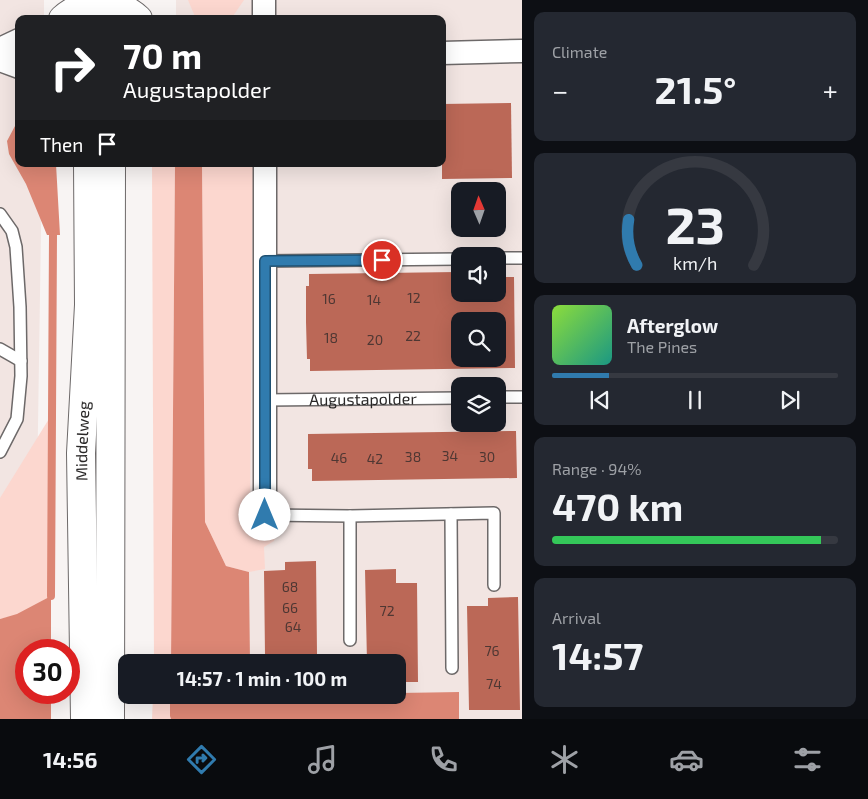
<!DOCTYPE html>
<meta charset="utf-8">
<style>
body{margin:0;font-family:"Exo 2",sans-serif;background:#242831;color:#f1f3f6;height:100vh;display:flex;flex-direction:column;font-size:19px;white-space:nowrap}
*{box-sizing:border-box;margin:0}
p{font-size:16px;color:#9ea1a6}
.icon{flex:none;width:28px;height:28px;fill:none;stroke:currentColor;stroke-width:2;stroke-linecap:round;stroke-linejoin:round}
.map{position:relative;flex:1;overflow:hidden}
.sheet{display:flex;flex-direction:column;gap:12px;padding:12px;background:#0d0f14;width:346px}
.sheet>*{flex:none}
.hud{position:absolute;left:15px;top:15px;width:431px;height:152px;border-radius:10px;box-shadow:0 5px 20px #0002;background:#202124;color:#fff;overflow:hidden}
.needle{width:32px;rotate:358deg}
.controls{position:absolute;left:451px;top:182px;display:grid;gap:10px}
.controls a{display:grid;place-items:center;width:55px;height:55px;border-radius:10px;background:#171b24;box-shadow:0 5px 20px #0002;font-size:25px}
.speed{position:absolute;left:15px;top:639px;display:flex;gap:10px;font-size:25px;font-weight:700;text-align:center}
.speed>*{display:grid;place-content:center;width:65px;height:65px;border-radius:50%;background:#171b24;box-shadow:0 5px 20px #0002;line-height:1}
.speed .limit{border:8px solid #d22;background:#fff;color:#111}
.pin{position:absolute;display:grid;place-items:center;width:42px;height:42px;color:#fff;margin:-21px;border:2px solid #fff;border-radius:50%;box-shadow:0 1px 5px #0007}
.me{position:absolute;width:55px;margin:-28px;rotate:0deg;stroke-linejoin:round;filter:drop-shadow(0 0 4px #0008)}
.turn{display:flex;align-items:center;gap:18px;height:105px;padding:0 25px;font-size:22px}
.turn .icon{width:65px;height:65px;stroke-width:2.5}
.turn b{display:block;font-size:35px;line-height:42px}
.then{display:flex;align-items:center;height:48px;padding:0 25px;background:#0003;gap:10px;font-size:19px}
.big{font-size:38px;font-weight:700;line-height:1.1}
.sheet .widget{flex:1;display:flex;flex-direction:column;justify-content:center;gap:8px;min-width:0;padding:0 18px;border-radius:10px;background:#242831}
.sheet .dial{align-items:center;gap:0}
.dial svg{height:130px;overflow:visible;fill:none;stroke:#363941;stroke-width:7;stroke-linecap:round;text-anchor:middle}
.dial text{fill:#f1f3f6;stroke:none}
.song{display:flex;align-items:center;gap:15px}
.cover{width:60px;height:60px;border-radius:8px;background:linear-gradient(135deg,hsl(90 70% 55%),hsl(170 70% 35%))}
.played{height:5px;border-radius:2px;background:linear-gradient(90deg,#307bae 20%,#363941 20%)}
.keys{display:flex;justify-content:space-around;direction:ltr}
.heat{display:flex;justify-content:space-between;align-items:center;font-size:28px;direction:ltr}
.charge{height:8px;border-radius:4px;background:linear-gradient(90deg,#34c759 94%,#363941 0)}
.trip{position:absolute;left:118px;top:654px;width:288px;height:50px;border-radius:10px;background:#171b24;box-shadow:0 5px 20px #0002;font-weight:700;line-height:50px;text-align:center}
.dock{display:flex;height:80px;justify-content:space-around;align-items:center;background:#090b0e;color:#9ea1a6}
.dock .icon{width:35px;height:35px}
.dock .selected{color:#307bae}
.dock b{font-size:22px;color:#f1f3f6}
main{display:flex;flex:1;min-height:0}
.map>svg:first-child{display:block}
.built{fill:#f2e5e2;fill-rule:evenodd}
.green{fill:#fcd7cf}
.water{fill:#dc8674}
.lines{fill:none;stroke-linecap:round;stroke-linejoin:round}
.stream{stroke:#dc8674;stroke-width:8}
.building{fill:#bb6857;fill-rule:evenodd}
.service-casing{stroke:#6d6969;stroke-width:14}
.minor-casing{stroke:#6d6969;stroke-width:25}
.secondary-casing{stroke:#6d6969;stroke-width:30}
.service{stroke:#fff;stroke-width:11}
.minor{stroke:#fff;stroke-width:22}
.secondary{stroke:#fff;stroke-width:28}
.route-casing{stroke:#1f5071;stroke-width:12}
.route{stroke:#307bae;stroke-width:9}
.labels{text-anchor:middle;stroke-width:5;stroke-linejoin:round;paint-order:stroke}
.number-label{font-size:14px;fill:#4e3733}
.street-label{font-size:16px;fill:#292727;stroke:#fff}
</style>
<main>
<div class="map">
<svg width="522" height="719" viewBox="0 0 522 719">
<rect width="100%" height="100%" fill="#f8f4f3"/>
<!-- built -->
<g class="built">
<polygon points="0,0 44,0 44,19 19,19 19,164 42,164 36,557 0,574"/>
<path d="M176,0h346v719h-63l-1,-27 -62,1v-31h-47v-3l-29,-3 -1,6h-69l-1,-90 -47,-408h240v-145h-266zM460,191h38v38h-38zM460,256h38v38h-38zM460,321h38v38h-38zM460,386h38v38h-38z"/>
</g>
<!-- green -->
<g class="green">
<polygon points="188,0 244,0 231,19 196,19"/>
<polygon points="152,164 175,164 171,662 154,662"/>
<polygon points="202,164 253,164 250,517 255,527 277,528 274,541 264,547 265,569 249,572 226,566 205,522"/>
<polygon points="52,414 51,596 17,615 0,619 0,498"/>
<polygon points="153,695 170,695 171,719 152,719"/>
</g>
<!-- water -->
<g class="water">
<polygon points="19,125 19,164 56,164 60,235 47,235 26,184 9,154 7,141 15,126"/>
<polygon points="175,164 202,164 205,522 226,566 249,572 250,662 171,662"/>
<polygon points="51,596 51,650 26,650 26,692 51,693 51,719 0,719 0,619 17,614"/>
<polygon points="320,656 349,659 349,662 319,662"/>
<polygon points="459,692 459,719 171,719 170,716 170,695 396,695 396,693"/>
</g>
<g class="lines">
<!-- stream -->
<polyline class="stream" points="51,596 53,235"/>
</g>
<!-- building -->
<g class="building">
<polygon points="511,103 512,178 442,179 442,104"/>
<path d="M457,272v6h3v16h38v-17h16l1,91 -205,3v-12h-3l-1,-37v-36h3v-12zM460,321h38v38h-38z"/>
<polygon points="516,431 517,478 312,481 312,469 308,469 308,434"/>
<polygon points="316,561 317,654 265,655 264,571 285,570 285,562"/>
<polygon points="396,569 396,583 417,583 418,682 396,682 396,662 367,662 365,570"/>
<polygon points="518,597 520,710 469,710 467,606 488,606 488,598"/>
</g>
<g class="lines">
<defs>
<g id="service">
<polyline points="0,214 12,231 16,247 20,307 21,376 17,419 0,452"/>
<polyline points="498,258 521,258"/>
<polyline points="265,261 460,259"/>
<polyline points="0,349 21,361"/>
<polyline points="498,397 522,397"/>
<path id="s1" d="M265,400l195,-2"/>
<polyline points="451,514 452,668"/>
<polyline points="265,515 350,516 494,513 494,585"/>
<polyline points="350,640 350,516"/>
</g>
<g id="minor">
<polyline points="264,0 264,19"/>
<polyline points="0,49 19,40"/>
<polyline points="442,53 522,51"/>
<polyline points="0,60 19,67"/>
<polyline points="265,515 265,164"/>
</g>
<g id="secondary">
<path d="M63,19c21,-19 55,-19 75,0"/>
<path id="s2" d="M85,719l-4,-266 8,-148 -1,-141"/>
<polyline points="110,719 111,164"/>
</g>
</defs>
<!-- service casing -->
<use href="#service" class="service-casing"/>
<!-- minor casing -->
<use href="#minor" class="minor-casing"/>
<!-- secondary casing -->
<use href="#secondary" class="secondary-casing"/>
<!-- service -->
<use href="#service" class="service"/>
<!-- minor -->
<use href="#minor" class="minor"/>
<!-- secondary -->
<use href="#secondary" class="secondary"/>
</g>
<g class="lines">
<defs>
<polyline id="route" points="265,515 265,261 382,260"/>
</defs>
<!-- route casing -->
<use href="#route" class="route-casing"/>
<!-- route -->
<use href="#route" class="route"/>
</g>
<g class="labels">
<!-- number labels -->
<g class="number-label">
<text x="414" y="303">12</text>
<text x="329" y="304">16</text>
<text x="374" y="305">14</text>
<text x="413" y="341">22</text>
<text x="331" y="343">18</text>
<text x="375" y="345">20</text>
<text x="450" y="461">34</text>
<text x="413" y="462">38</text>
<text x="487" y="462">30</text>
<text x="339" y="463">46</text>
<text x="375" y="464">42</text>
<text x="290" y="592">68</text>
<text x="290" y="613">66</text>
<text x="387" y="616">72</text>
<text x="293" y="632">64</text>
<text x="492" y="656">76</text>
<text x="494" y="689">74</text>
</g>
<!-- street labels -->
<g class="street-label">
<text dy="6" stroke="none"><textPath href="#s1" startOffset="98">Augustapolder</textPath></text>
<text dy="6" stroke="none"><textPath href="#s2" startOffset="278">Middelweg</textPath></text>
</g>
</g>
</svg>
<div class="controls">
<a><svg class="needle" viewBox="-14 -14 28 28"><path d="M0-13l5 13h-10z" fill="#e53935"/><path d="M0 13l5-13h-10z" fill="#9ea1a6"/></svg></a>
<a><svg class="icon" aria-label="sound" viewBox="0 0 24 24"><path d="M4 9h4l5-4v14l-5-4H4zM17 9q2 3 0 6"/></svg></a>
<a><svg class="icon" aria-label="search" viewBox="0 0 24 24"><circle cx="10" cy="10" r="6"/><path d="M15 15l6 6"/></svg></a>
<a><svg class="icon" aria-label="layers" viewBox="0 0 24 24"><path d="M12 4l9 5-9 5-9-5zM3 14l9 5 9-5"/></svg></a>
</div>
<div class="speed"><div class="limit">30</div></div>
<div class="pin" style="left:382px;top:260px;background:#d93025"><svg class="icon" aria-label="arrive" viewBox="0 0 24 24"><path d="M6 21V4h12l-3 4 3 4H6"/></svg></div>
<svg class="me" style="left:265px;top:515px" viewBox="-20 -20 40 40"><circle r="19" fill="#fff"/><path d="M0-13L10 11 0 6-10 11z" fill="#307bae"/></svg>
<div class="trip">14:57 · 1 min · 100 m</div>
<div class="hud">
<div class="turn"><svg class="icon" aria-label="right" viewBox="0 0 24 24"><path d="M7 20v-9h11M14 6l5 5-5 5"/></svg><div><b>70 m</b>Augustapolder</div></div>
<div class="then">Then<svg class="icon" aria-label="arrive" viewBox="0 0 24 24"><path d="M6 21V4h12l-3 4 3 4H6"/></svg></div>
</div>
</div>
<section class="sheet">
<div class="widget"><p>Climate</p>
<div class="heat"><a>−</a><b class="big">21.5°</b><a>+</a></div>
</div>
<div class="widget dial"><svg viewBox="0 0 100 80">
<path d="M14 69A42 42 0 1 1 86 69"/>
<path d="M14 69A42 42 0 0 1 9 41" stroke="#307bae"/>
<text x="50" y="56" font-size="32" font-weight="700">23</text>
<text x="50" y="72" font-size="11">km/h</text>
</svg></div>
<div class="widget">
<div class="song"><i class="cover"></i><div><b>Afterglow</b><p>The Pines</p></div></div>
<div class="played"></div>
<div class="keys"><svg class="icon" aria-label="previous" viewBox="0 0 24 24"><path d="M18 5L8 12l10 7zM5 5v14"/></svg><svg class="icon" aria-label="pause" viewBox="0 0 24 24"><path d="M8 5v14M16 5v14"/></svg><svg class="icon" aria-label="next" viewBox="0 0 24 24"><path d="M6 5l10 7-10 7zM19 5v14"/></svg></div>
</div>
<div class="widget"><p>Range · 94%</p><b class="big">470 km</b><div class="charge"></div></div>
<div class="widget"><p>Arrival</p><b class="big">14:57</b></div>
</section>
</main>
<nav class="dock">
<b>14:56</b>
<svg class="icon selected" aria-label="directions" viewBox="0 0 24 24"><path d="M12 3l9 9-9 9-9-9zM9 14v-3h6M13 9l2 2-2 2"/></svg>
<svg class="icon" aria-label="music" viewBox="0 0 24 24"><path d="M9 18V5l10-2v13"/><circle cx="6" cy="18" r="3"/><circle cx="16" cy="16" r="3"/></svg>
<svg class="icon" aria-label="phone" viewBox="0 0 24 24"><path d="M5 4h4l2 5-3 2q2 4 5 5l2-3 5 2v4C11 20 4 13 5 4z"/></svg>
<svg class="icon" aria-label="climate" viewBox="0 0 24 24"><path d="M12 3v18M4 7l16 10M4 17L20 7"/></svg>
<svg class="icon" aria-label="car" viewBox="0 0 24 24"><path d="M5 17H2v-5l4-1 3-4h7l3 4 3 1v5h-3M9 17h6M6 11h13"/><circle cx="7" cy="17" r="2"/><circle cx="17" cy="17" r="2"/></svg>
<svg class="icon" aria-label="filters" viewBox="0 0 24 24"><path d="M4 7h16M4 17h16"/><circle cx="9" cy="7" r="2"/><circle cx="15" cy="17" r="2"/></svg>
</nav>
